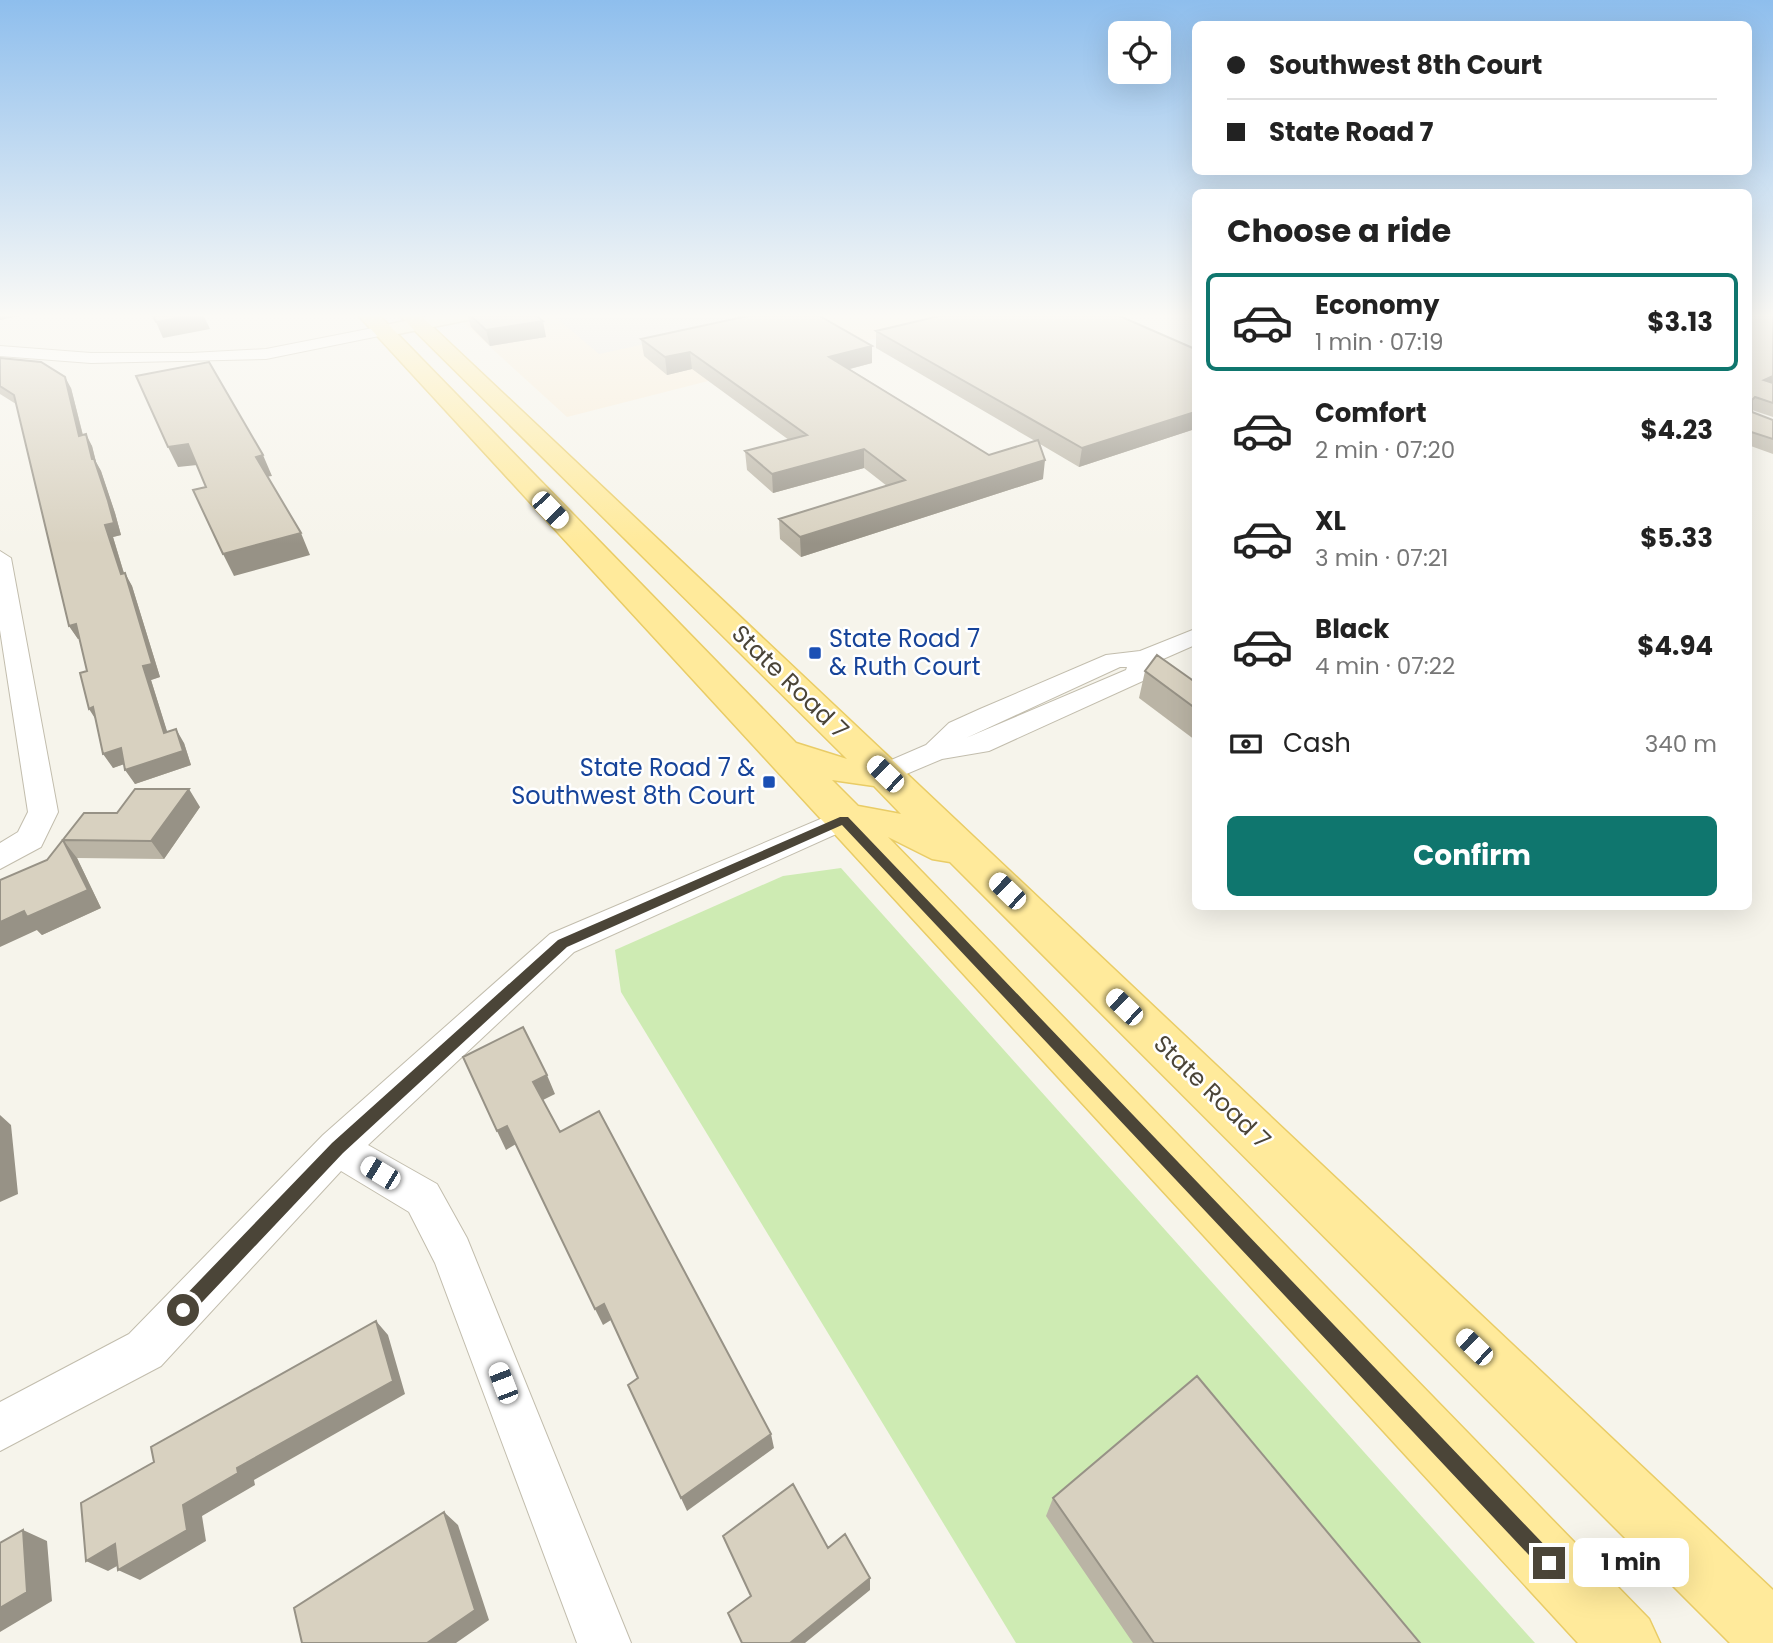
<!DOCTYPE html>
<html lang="en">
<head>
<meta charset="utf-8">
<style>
	:root { --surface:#fff; --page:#f6f6f6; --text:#222; --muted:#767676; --line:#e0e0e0; --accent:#0f766e }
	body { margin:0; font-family:Poppins,sans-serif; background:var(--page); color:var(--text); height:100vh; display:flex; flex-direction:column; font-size:26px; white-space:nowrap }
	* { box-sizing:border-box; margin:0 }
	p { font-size:23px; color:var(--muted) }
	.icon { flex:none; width:38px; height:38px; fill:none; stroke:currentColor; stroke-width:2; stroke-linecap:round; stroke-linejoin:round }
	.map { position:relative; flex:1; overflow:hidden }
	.panel { position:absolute; left:1192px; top:189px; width:560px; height:721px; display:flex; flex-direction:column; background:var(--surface); border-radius:10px; box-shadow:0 7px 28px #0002 }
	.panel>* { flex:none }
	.hud { position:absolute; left:1192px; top:21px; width:560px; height:154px; border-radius:10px; box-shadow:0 7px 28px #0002; display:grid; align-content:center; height:154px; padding:0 35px; background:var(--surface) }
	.fabs { position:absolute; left:1108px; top:21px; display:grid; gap:14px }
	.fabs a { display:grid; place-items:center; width:63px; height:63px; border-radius:10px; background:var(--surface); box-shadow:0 7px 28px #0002; font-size:35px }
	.end { position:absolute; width:32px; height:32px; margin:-16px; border:9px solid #4b4538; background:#fff; box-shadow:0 0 0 4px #fff }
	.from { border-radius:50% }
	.bubble { position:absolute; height:49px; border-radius:10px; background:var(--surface); box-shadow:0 7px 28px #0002; font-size:23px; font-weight:700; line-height:49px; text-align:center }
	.car { position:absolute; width:21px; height:42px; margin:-21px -10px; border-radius:9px; box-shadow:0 0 5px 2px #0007; background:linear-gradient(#fff 24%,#345 0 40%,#fff 0 76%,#345 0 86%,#fff 0) }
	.hud b { display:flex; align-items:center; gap:24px; height:66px; font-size:26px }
	.hud b+b { border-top:2px solid var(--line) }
	.hud i { width:18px; height:18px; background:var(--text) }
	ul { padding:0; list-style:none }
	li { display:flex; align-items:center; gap:21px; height:98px; margin:0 14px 10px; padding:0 21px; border:4px solid transparent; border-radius:10px }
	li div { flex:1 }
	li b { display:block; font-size:26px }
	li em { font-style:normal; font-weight:700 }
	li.on { border-color:var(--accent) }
	li>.icon { width:63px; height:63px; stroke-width:1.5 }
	h2 { padding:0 35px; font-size:32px; line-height:84px }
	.pay { display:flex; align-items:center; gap:18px; height:77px; padding:0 35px; font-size:26px }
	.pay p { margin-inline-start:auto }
	.primary-button { display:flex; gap:14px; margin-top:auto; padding:14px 35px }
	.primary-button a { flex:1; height:80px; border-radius:10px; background:var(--accent); color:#fff; font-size:28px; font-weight:700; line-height:80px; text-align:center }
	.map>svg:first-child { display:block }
	.commercial { fill:#f8ecd7 }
	.green { fill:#ceebb3 }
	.parking { fill:#e8e6e3 }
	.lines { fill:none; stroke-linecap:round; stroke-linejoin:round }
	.street-casing { stroke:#c2bdad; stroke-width:2 }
	.secondary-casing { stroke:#d8cb9a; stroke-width:3 }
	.primary-casing { stroke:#e9cc66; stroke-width:3 }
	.street { fill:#fff; fill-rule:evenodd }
	.secondary { fill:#fff7cc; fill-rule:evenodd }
	.primary { fill:#ffea9b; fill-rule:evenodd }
	.wall { fill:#bab4a5 }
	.shaded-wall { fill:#979286 }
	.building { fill:#d8d1c0; stroke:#979286; stroke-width:2 }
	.route { fill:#4b4538 }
	.transit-dot { fill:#1a4fb4; stroke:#fff; stroke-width:2.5 }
	.labels { text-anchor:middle; stroke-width:5; stroke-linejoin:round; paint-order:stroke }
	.transit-label { font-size:24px; fill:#164399; stroke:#fff; text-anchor:start }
	.street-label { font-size:24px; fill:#4b4538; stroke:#fff }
</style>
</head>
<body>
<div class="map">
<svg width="1773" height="1643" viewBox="0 0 1773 1643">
	<rect width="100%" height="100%" fill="#f6f4eb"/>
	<path class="commercial" d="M454,314H936L948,320L567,417Z"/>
	<path class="green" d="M841,868L1535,1643H1016L621,992L615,950L783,876Z"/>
	<path class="parking" d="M552,314H758L765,318L599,354Z"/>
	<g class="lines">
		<defs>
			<path id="street" d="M383,326L391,331L389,334L266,359L91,363L0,356V346L91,353H191L266,349Z
				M0,551L11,558L58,812L41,847L0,869V843L18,832L28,812L0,630Z
				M1195,629V645L1154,663L1145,680L989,751L942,759L885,783L875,781L871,774L875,767L926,745L949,723L980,709L1106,655L1140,651ZM1120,667H1127L1126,670L966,738Z
				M844,809L854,812L859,819L854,826L574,952L368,1145L437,1184L467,1238L631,1643H577L435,1263L409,1212L341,1171L161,1366L0,1451V1402L129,1334L323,1135L550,934Z"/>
			<path id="secondary" d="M439,314H478L468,320L383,337L373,331L376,327Z"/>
			<path id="primary" d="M357,314H378L796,743L847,759L398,314H419L1773,1590V1643H1730L950,862L932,859L888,837L1649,1619L1660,1643H1578ZM832,780L874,786L901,814L858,806Z"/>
		</defs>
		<use href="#street" class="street-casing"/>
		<use href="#secondary" class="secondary-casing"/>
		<use href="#primary" class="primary-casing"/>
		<use href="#street" class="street"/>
		<use href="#secondary" class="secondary"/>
		<use href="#primary" class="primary"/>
	</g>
	<path class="wall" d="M467,314H534L546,337L490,346L471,327Z
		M1748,314H1773V417L1752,410V412L1773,420V454L1748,445Z
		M876,331L1195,349V429L1079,467L1040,444L1043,479L801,557L780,539L779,519L887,486L864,468L773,493L747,470L745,451L789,440L692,369L667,375L644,356L641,339L872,363L850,369L989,455L1035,441L876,348Z
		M0,358L71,388L83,435L92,446L96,462L101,471L115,513L121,535L113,537L124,573L132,586L160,677L151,680L167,732L184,743L191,765L135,784L124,764L113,768L80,639H78L69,626L16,404L0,394Z
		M1145,671L1195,682V740L1139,698Z
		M200,807L164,859L77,858L101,908L42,935L37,930L47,860L84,813H117Z
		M1053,1498L1420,1643H1133L1046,1516Z"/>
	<path class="shaded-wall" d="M0,314H31L0,320Z
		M199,314H203L210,329L163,338L156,322Z
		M543,321L546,337L490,346L486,330Z
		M872,346V363L830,374L829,357Z
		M690,352L692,369L667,375L665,357Z
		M1773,376V385L1764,380Z
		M65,377L71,388L86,448L79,436Z
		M1195,412V429L1079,467L1082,448Z
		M86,434L92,446L96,462L101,471L115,513L121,535L113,537L128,587L121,574L105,525Z
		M188,444L197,465L178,467L168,447Z
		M864,449V468L773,493L772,474Z
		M263,455L272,476L265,477L256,457Z
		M1045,460L1043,479L801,557L800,537Z
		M301,533L310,555L234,576L223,554Z
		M125,573L132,586L160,677L151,680L172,747L164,733L143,666Z
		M76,624L85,637L78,639L69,626Z
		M93,707L98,723L89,709Z
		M176,729L184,743L191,765L135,784L125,770Z
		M121,748L130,762L113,768L103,754Z
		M189,789L200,807L164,859L151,841Z
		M63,840L77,858L101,908L42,935L37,930L0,947V922Z
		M547,1075L555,1094L541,1101L533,1082Z
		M0,1115L11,1125L18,1194L0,1202Z
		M507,1126L516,1144L506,1150L497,1131Z
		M604,1304L611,1320L603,1325L595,1309Z
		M376,1321L388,1335L405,1394L254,1480L255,1485L202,1516L206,1541L140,1580L118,1570L183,1505L237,1468Z
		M771,1434L774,1448L687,1511L681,1498Z
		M444,1512L458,1525L489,1620L456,1643H427Z
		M23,1530L47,1541L52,1601L0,1632V1608Z
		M115,1544L137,1555L108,1571L86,1561Z
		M870,1578V1590L805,1643H790Z"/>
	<path class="building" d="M152,314H199L156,322Z
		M469,314H534L543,321L486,330Z
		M757,314H816L872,346L829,357L989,455L1038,440L1045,460L800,537L779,519L905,480L864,449L772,474L745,451L807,435L690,352L665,357L641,339Z
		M948,314H1115L1195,349V412L1082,448L876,331Z
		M1748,314H1773V376L1764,380L1773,383V403L1755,397L1752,400V412L1773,420V439L1748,431Z
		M0,358L41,362L65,377L79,436L86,434L92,459H94L108,501L114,523L105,525L121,574L125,573L152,664L143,666L164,733L176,729L183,751L125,770L121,748L103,754L93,707L89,709L80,673L87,671L76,624L69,626L14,395L0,386Z
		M209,362L263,455L256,457L301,533L223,554L193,490L206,487L188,444L168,447L136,376Z
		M1157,655L1195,682V708L1145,671Z
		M135,789H189L151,841L63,840L88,890L27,917L24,911L0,922V880L47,860L84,813H117Z
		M523,1027L547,1075L533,1082L560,1132L599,1111L771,1434L681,1498L628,1385L638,1378L604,1304L595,1309L507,1126L497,1131L463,1057Z
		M376,1321L393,1381L237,1468L238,1473L183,1505L187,1530L118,1570L115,1544L86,1561L81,1503L154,1462L151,1447Z
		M1197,1376L1420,1643H1154L1053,1498Z
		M793,1484L828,1548L845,1534L870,1578L790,1643H742L728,1613L751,1596L723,1536Z
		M444,1512L475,1610L427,1643H302L294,1608Z
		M23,1530L27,1592L0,1608V1543Z"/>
	<linearGradient id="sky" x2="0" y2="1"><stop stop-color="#8ebeed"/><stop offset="0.58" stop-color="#fbfaf6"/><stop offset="1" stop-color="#fbfaf6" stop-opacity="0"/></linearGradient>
	<rect width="1773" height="544" fill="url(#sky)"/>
	<path class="route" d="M840,817H848L1555,1556L1558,1563L1555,1569L1549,1572L1542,1569L842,825L567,947L343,1153L189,1316L183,1318L177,1316L175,1310L177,1304L332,1143L558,940Z"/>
	<g class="transit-dot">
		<rect x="808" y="646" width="14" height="14" rx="3.5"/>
		<rect x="762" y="775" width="14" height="14" rx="3.5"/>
	</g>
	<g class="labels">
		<g class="transit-label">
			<text x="829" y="647">State Road 7<tspan x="829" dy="28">&amp; Ruth Court</tspan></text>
			<text x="755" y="776" text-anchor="end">State Road 7 &amp;<tspan x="755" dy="28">Southwest 8th Court</tspan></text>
		</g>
		<g class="street-label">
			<text transform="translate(790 682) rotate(44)" y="8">State Road 7</text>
			<text transform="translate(1212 1092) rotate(44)" y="8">State Road 7</text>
		</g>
	</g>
</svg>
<div class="fabs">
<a><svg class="icon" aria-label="locate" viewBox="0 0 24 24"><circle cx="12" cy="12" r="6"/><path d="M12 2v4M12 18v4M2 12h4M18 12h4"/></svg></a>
</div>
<i class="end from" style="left:183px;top:1310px"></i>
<i class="end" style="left:1549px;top:1563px"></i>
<div class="bubble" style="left:1573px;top:1538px;width:116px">1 min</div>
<i class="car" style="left:550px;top:510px;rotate:136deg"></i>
<i class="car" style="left:885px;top:774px;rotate:314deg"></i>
<i class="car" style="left:1007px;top:891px;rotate:314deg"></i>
<i class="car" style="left:1124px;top:1007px;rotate:314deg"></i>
<i class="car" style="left:380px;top:1173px;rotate:301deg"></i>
<i class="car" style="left:1474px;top:1347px;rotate:314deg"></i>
<i class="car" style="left:503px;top:1383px;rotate:339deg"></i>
<div class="hud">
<b><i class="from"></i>Southwest 8th Court</b>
<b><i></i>State Road 7</b>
</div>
<section class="panel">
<h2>Choose a ride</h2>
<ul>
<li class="on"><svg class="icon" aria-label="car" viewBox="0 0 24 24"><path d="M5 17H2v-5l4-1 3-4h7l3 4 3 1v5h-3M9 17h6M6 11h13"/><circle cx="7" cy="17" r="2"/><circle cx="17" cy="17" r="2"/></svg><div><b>Economy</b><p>1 min · 07:19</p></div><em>$3.13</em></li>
<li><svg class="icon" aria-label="car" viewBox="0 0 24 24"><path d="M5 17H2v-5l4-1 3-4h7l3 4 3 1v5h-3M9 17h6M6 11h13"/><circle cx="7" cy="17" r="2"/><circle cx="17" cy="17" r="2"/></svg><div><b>Comfort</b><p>2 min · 07:20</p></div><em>$4.23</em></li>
<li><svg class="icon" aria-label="car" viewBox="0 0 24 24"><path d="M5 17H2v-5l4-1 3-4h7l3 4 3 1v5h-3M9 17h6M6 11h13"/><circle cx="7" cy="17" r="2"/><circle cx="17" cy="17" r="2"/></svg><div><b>XL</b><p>3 min · 07:21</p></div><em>$5.33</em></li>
<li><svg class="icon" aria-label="car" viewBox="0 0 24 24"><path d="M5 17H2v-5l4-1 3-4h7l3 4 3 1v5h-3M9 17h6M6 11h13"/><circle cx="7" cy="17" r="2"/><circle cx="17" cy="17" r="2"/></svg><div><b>Black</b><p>4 min · 07:22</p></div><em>$4.94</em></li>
</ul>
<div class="pay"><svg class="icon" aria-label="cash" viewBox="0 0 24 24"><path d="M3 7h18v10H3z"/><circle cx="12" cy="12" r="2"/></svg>Cash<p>340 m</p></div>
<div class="primary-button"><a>Confirm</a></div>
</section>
</div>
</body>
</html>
